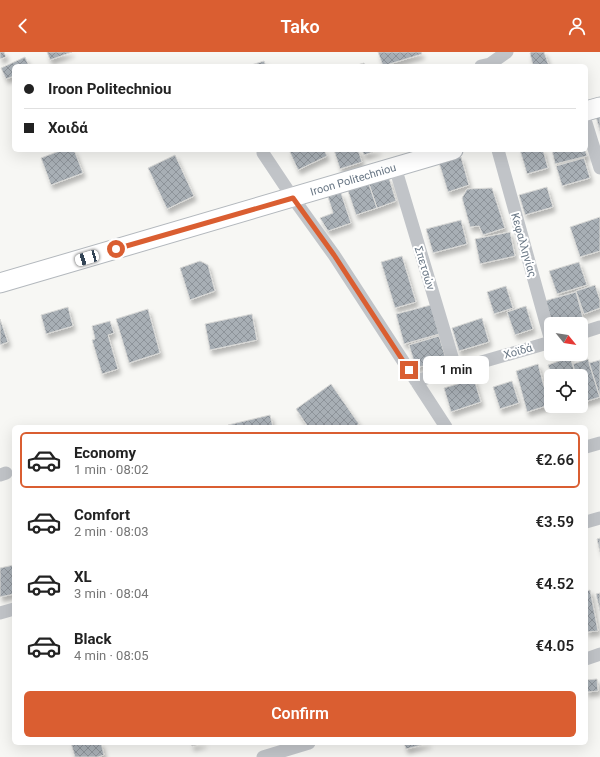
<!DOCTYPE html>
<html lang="en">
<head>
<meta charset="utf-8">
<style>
	:root { --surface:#fff; --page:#f6f6f6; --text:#222; --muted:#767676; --line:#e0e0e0; --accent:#da5e31 }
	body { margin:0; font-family:Roboto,sans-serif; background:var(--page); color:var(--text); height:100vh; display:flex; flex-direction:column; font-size:15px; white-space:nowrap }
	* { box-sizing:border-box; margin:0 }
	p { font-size:13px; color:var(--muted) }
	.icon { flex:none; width:22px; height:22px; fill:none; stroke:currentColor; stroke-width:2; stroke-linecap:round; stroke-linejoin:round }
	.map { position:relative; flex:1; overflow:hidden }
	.panel { position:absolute; left:12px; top:373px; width:576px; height:320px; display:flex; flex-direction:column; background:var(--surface); border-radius:6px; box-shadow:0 4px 16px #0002 }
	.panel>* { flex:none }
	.hud { position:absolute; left:12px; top:12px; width:576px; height:88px; border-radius:6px; box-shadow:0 4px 16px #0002; display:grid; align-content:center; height:88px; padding:0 12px; background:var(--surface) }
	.needle { width:26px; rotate:120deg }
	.controls { position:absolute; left:544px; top:265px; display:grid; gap:8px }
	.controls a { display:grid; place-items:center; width:44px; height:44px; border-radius:6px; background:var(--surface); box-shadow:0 4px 16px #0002; font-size:20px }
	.end { position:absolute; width:18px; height:18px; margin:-9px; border:5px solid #da5e31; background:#fff; box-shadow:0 0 0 2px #fff }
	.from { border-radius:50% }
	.bubble { position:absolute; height:28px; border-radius:6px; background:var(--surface); box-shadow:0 4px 16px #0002; font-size:13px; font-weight:600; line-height:28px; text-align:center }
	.car { position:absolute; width:12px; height:24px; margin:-12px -6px; border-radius:5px; box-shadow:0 0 3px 1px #0007; background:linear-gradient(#fff 24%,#345 0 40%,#fff 0 76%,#345 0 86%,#fff 0) }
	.hud b { display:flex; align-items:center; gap:14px; height:38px; font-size:15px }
	.hud b+b { border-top:1px solid var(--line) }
	.hud i { width:10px; height:10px; background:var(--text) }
	ul { padding:7px 0 0; list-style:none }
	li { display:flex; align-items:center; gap:12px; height:56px; margin:0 8px 6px; padding:0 4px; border:2px solid transparent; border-radius:6px }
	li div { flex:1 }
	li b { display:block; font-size:15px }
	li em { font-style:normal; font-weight:600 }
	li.active { border-color:var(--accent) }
	li>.icon { width:36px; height:36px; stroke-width:1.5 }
	.cta { display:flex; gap:8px; margin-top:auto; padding:8px 12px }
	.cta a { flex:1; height:46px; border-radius:6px; background:var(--accent); color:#fff; font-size:16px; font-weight:600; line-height:46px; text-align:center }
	header { display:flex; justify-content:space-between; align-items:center; height:52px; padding:0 12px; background:var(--accent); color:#fff; font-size:18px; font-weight:600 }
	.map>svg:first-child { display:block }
	.building { fill:url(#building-cross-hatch); stroke:#d9d9d7; filter:url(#shadow) }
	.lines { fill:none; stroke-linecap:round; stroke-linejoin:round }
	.secondary-casing { stroke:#b3b8bd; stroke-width:21 }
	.street { stroke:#c1c4c8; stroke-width:13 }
	.secondary { stroke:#fff; stroke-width:19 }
	.route { stroke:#da5e31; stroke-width:5 }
	.labels { text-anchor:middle; stroke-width:4; stroke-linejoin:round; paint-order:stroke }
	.street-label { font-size:11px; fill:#687684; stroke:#fff }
</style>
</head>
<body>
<header><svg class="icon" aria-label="back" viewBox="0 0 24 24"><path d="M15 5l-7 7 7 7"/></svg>Tako<svg class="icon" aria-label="person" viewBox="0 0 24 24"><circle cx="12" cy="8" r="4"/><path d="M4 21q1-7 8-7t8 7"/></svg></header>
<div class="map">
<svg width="600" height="705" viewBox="0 0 600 705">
	<defs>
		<pattern id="building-cross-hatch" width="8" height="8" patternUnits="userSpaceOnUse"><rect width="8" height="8" fill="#a8afb5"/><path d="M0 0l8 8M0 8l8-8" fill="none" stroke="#8d9399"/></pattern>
		<filter id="shadow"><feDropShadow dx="2.5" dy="4.5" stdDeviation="2" flood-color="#0004"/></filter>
	</defs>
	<rect width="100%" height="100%" fill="#f7f7f4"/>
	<path class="building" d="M0,0H4L6,5L0,7Z
		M47,0H72L50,8Z
		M378,0H421L422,2L383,14Z
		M531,0H544L549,14H533L530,1Z
		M25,5L29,14H14V24L6,27L1,16Z
		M264,9L266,14H248Z
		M364,11L365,14H354Z
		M600,64V79L596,65Z
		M62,98H74L83,121L51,133L41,106Z
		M289,98H324L327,104L298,118Z
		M334,98H358L362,110L340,117Z
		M362,98H379L364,103Z
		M520,98H543L548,116L527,122Z
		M552,98H585L587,104L555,112Z
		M175,103L194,144L167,157L148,116Z
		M461,105L469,133L448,140L439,111Z
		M584,106L590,126L562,134L556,114Z
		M389,126L396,149L377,156L369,132Z
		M369,132L377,156L356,163L348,139Z
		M547,135L553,155L525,163L519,143Z
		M492,136L505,176L483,183L479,174L470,175L462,146L467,137Z
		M341,141L351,171L328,179L320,166L333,161L328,145Z
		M600,165V199L580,205L570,175Z
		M461,168L467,192L433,201L426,177Z
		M510,180L515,204L480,212L475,187Z
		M402,204L416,250L395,256L381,210Z
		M200,209L208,213L215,239L190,248L180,216Z
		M579,210L587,233L557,242L549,219Z
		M595,233L600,248V256L584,262L576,239Z
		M506,234L513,256L494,262L487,240Z
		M576,240L584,270L575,272H551L541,250Z
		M431,253L439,282L404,292L396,262Z
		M526,254L533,277L515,283L507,260Z
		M68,255L73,274L46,282L41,263Z
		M148,257L160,301L129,311L116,267Z
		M252,262L257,288L210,298L205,272Z
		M482,266L489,290L459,299L452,276Z
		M0,267L8,290L0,293Z
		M110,269L114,281L108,283L118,317L102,322L92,288L95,287L92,274Z
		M439,284L446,307L416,316L409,293Z
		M570,305L576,324H552L548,313Z
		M588,307L600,345L584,350L581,339V324H576L573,312Z
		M600,308V346L589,311Z
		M538,312L549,353L527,360L516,319Z
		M474,327L481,350L451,360L444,336Z
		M512,329L519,351L500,357L493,335Z
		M331,332L359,372L355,375H308L296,357Z
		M270,363L273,375H228V373Z
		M600,486V500L597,487Z
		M14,513V542L0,545V516Z
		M590,538L598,579L586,580V539Z
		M600,541V559L596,542Z
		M597,627L598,639L586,640V628Z
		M71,691H101L104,703L98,705H75Z
		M191,691H204L192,694Z
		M404,691H429L406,697Z"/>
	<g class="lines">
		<defs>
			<g id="secondary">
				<path d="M586,59L600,55"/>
				<path id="s1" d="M0,231L453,98"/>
			</g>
		</defs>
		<use href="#secondary" class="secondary-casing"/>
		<path class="street" d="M481,14L490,12L507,0
			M586,71L600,116
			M498,98L551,289
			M263,101L293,146L334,203L446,375
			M395,115L456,318
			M581,281L600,275
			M416,329L551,290
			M586,395L600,391
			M0,423L6,421
			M586,470L600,466
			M0,561L14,557
			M586,607L600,602
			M263,705L309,691"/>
		<use href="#secondary" class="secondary"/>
	</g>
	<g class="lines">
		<path class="route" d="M116,197L293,146L334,203L409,318"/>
	</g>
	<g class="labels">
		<g class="street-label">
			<text dy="4" stroke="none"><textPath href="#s1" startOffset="368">Iroon Politechniou</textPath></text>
			<text transform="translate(524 193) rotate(74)" y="4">Κεφαλληνίας</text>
			<text transform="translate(425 216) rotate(73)" y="4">Σπετσών</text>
			<text transform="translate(518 299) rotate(-16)" y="4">Χοϊδά</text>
		</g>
	</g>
</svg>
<div class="controls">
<a><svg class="needle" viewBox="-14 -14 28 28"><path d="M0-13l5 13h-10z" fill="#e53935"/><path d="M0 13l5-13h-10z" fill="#767676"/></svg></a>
<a><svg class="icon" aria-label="locate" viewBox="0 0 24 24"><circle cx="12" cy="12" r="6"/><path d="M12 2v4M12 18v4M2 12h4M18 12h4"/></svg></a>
</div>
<i class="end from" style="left:116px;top:197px"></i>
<i class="end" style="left:409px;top:318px"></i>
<div class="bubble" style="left:423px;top:304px;width:66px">1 min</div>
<i class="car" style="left:87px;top:206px;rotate:254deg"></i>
<div class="hud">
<b><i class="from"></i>Iroon Politechniou</b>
<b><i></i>Χοιδά</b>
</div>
<section class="panel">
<ul>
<li class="active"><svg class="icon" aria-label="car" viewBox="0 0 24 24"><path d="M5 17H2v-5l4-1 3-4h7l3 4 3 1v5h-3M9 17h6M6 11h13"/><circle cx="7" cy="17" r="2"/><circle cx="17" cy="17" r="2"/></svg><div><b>Economy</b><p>1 min · 08:02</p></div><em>€2.66</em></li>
<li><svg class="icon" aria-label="car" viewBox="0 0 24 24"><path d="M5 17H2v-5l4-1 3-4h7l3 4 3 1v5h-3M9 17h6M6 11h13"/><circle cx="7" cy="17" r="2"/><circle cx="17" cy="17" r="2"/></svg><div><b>Comfort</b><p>2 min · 08:03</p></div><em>€3.59</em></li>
<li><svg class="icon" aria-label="car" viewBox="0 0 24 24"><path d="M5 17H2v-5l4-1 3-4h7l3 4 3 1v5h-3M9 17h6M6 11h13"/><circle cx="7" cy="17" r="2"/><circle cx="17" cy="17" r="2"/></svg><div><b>XL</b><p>3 min · 08:04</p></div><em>€4.52</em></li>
<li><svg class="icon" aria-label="car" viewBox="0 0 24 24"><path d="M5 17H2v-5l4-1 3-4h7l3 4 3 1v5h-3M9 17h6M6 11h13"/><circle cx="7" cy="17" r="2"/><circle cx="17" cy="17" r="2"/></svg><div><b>Black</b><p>4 min · 08:05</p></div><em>€4.05</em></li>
</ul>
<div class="cta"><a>Confirm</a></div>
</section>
</div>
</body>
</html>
